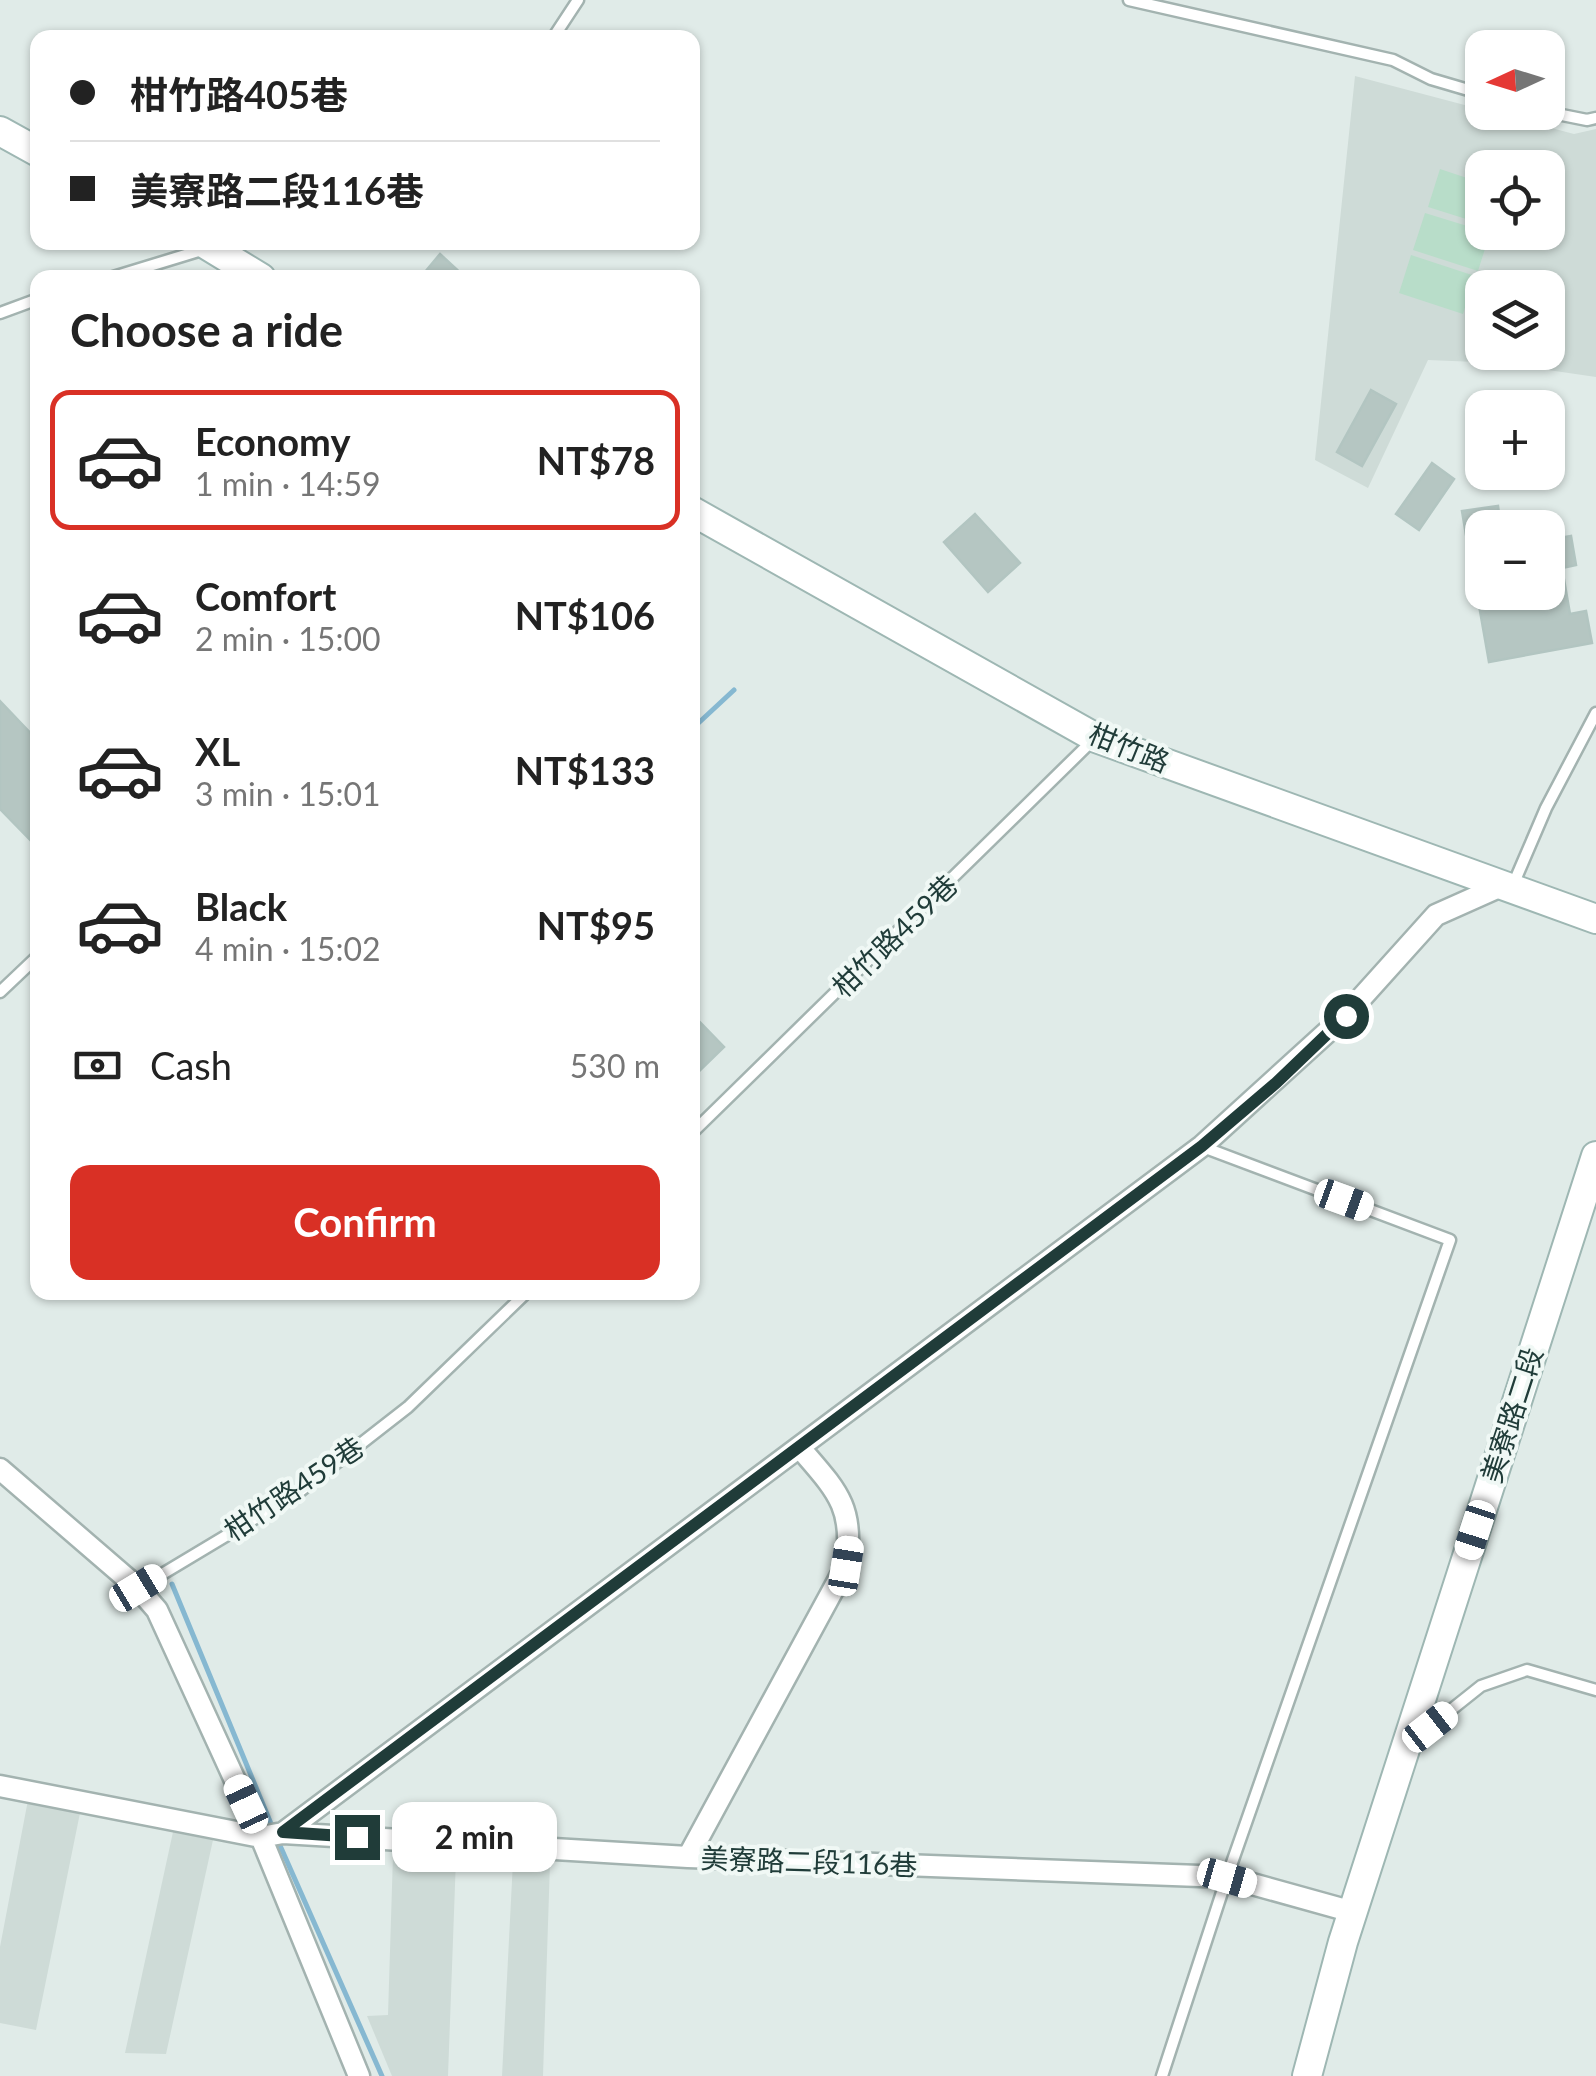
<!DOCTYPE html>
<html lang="en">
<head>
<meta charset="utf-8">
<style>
	:root { --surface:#fff; --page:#f2f2f2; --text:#222; --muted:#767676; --line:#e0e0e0; --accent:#d93025 }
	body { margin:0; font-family:Lato,"Noto Sans TC",sans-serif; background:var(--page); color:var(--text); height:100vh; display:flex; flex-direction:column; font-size:38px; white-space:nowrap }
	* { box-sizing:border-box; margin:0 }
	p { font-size:32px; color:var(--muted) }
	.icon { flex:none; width:55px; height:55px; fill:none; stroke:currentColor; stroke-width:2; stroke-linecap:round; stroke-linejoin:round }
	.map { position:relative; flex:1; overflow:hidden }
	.drawer { position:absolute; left:30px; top:270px; width:670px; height:1030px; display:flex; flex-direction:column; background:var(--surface); border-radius:20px; box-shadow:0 2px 8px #0004 }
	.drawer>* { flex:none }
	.top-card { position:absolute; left:30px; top:30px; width:670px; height:220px; border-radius:20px; box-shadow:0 2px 8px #0004; display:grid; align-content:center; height:220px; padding:0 40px; background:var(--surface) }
	.needle { width:65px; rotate:266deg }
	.tools { position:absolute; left:1465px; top:30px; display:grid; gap:20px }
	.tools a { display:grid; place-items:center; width:100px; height:100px; border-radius:20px; background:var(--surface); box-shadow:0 2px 8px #0004; font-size:50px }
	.end { position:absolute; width:45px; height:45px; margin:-22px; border:12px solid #203c39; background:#fff; box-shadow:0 0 0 5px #fff }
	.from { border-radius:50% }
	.bubble { position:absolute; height:70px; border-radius:20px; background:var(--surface); box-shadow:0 2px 8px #0004; font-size:32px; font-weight:700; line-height:70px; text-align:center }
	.car { position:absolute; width:30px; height:60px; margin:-30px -15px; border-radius:12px; box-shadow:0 0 8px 2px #0007; background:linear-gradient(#fff 24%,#345 0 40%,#fff 0 76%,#345 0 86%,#fff 0) }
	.top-card b { display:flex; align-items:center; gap:35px; height:95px; font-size:38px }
	.top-card b+b { border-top:2px solid var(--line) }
	.top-card i { width:25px; height:25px; background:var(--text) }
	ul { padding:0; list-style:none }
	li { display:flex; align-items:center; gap:30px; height:140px; margin:0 20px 15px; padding:0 20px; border:5px solid transparent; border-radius:20px }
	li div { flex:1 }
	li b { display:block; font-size:38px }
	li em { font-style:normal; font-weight:700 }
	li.active { border-color:var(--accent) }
	li>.icon { width:90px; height:90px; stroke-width:1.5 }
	h2 { padding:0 40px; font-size:45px; line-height:120px }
	.pay { display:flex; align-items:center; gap:25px; height:110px; padding:0 40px; font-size:38px }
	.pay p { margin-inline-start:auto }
	.button { display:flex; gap:20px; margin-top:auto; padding:20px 40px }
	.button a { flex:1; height:115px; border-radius:20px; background:var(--accent); color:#fff; font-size:40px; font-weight:700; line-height:115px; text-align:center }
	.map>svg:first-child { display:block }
	.built { fill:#cedbd7; fill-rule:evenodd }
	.green { fill:#b8ddc9 }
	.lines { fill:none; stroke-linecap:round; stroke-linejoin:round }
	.stream { stroke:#86b8d1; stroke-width:5 }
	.building { fill:#b5c6c2; stroke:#b2c5c1; stroke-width:2.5 }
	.lane-casing { stroke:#a3b3b0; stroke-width:15 }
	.street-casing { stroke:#a3b3b0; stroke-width:25 }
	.secondary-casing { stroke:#9eb7b3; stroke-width:32 }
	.lane { stroke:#fff; stroke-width:10 }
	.street { stroke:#fff; stroke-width:20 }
	.secondary { stroke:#fff; stroke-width:28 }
	.route { stroke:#203c39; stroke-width:12 }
	.labels { text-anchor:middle; stroke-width:8; stroke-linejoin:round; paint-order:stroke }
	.street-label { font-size:28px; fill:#203c39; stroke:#f0f8f5 }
</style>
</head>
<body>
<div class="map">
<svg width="1596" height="2076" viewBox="0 0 1596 2076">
	<rect width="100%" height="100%" fill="#e0ebe8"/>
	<path class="built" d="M1355,76L1574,134L1596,129V377L1500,363L1428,360L1368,488L1315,460ZM1482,168H1548V232H1482ZM1482,288H1548V352H1482Z
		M28,1800L80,1813L36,2030L0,2023V1947Z
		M173,1832L213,1840L166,2054L125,2053Z
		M393,1855L456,1858L448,2076H392L367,2016L388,2015Z
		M513,1861L550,1863L543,2076H502Z"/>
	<path class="green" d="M1440,169L1482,183V224L1428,207Z
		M1425,213L1490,233L1478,271L1413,250Z
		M1411,255L1475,276L1463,314L1399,293Z"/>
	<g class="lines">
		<path class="stream" d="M692,729L734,690
			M172,1584L274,1831
			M278,1841L382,2076"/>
	</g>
	<path class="building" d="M440,254L466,278H420Z
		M1371,390L1396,404L1362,466L1337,452Z
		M1432,463L1454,479L1419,530L1396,514Z
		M1498,506L1501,528H1482V551L1469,553L1462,511Z
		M975,514L1020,563L988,592L944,542Z
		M1571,536L1576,565L1562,568L1570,614L1586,611L1592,643L1489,662L1470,554L1482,552V592H1548V540Z
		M0,701L38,741V848L0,809Z
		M692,1014L724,1047L692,1078Z"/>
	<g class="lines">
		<defs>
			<path id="lane" d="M1129,0L1393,60L1431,79L1482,94
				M553,38L578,0
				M1547,112L1587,120L1596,118
				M110,278L205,249
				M0,313L38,299
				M1507,883L1516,878L1546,808L1596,713
				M0,992L38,956
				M692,1133L1095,738
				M139,1588L299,1492L408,1407L527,1292
				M1417,1737L1481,1686L1527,1670L1596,1690
				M1162,2076L1227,1877L1450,1240L1203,1147"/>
			<path id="street" d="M0,1469L138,1588L157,1610L261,1837L359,2076
				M0,1786L261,1837L283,1833L688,1857L1227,1877L1353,1912
				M283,1833L1202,1146L1346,1015L1436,915L1501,886
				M688,1857L846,1566C855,1507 837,1491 800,1448"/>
			<path id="secondary" d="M0,131L38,152
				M202,242L261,278
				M692,511L1096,738L1596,919
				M1307,2076L1343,1942L1596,1156"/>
		</defs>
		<use href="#lane" class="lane-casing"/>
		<use href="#street" class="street-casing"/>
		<use href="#secondary" class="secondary-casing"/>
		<use href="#lane" class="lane"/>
		<use href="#street" class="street"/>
		<use href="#secondary" class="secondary"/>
	</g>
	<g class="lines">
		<path class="route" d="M357,1837L283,1832L1202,1146L1276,1083L1346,1016"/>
	</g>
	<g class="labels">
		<g class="street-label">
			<text transform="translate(1129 748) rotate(22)" y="10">柑竹路</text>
			<text transform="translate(895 936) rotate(-44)" y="10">柑竹路459巷</text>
			<text transform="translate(1512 1415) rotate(-72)" y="10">美寮路二段</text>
			<text transform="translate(294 1489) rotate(-34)" y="10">柑竹路459巷</text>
			<text transform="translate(809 1862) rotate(2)" y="10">美寮路二段116巷</text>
		</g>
	</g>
</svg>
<div class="tools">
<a><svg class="needle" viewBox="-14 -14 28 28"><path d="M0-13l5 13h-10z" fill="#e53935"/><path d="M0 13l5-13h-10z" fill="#767676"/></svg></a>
<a><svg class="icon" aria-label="locate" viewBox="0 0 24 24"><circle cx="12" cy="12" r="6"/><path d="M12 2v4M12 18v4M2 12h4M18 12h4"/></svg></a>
<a><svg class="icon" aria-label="layers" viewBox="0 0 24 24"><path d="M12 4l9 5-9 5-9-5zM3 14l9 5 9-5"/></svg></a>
<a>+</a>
<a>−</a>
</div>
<i class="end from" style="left:1346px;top:1016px"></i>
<i class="end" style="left:357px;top:1837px"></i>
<div class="bubble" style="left:392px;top:1802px;width:165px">2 min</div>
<i class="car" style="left:1344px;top:1200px;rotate:110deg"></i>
<i class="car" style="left:1475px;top:1530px;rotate:198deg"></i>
<i class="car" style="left:846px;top:1566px;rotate:9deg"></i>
<i class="car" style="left:138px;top:1588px;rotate:59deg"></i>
<i class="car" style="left:1430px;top:1727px;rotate:52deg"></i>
<i class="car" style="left:246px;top:1804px;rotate:335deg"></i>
<i class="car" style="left:1227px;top:1878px;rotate:106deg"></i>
<div class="top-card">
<b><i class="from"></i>柑竹路405巷</b>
<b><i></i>美寮路二段116巷</b>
</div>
<section class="drawer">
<h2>Choose a ride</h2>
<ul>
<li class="active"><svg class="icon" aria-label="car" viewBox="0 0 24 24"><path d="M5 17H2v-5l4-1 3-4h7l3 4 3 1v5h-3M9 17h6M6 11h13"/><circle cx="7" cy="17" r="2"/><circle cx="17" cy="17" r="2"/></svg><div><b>Economy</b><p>1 min · 14:59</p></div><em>NT$78</em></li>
<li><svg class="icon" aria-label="car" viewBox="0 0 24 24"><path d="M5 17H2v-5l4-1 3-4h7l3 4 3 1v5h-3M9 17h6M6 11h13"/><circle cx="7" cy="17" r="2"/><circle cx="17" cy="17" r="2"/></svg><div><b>Comfort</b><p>2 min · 15:00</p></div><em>NT$106</em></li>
<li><svg class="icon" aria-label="car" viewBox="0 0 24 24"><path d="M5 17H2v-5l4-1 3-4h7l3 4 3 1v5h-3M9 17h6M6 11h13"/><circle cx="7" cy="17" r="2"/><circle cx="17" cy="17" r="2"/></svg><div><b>XL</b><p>3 min · 15:01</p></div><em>NT$133</em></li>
<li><svg class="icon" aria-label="car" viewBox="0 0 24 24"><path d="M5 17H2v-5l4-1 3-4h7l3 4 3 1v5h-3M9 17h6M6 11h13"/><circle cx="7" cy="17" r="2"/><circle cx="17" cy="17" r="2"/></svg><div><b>Black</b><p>4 min · 15:02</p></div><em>NT$95</em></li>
</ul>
<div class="pay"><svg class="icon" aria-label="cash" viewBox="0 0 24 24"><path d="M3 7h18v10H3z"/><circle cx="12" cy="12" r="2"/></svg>Cash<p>530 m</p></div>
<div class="button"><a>Confirm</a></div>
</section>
</div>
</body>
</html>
